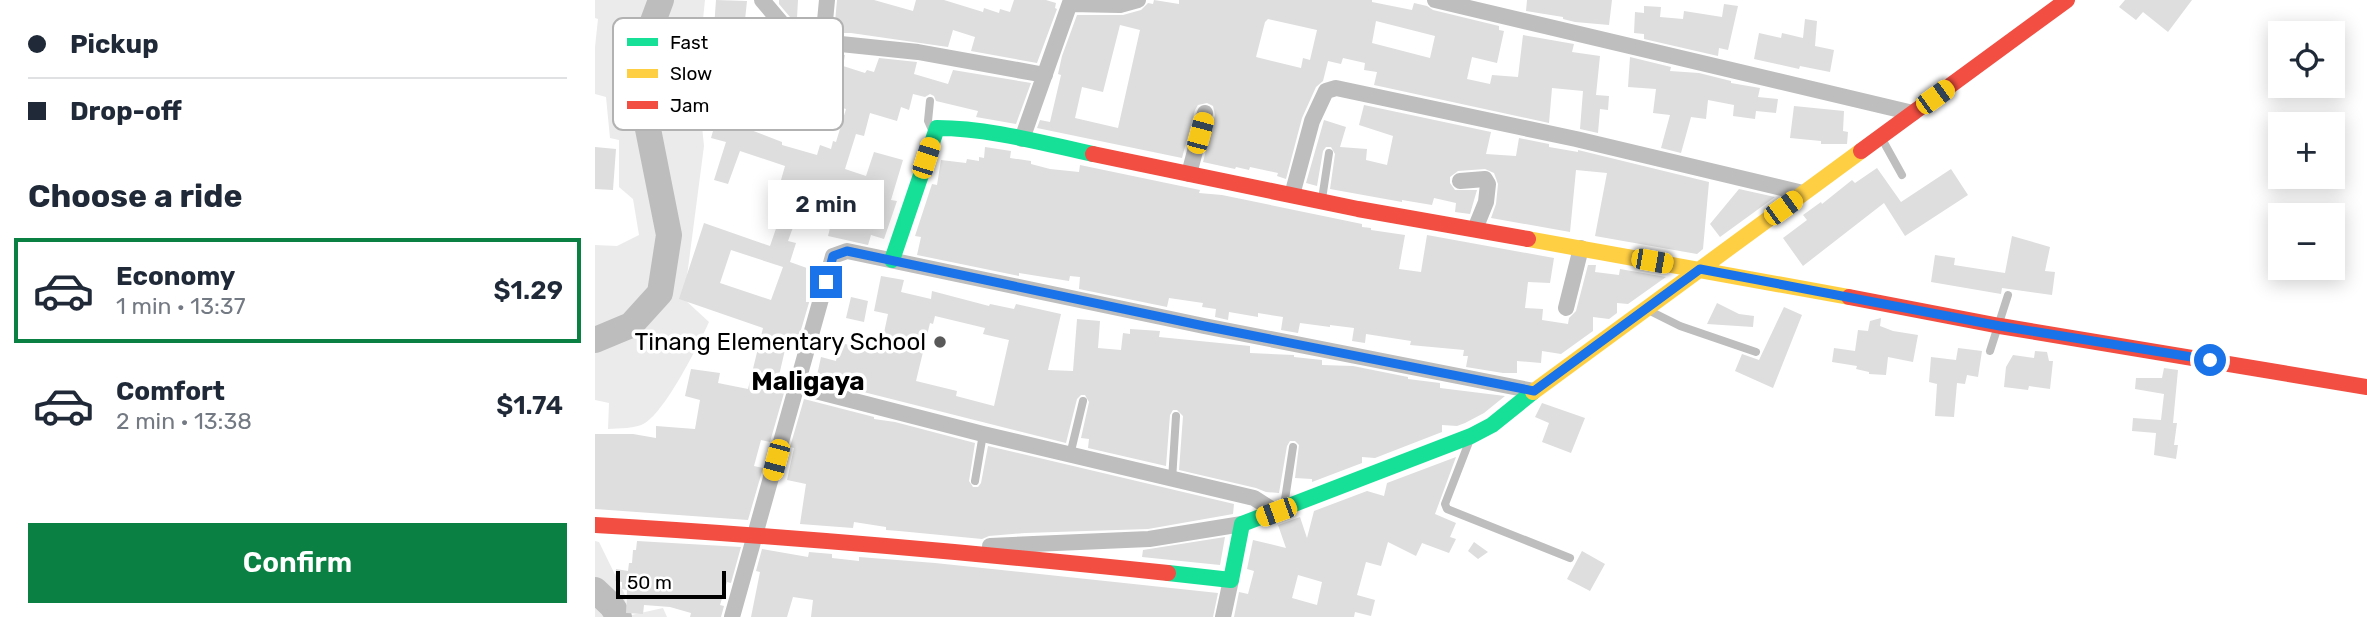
<!DOCTYPE html>
<html lang="en">
<head>
<meta charset="utf-8">
<style>
	:root { --surface:#fff; --page:#f6f6f7; --text:#1f2937; --muted:#747a83; --line:#e0e1e3; --accent:#0b8043 }
	body { margin:0; font-family:Rubik,sans-serif; background:var(--page); color:var(--text); height:100vh; display:flex; flex-direction:column; font-size:26px; white-space:nowrap }
	* { box-sizing:border-box; margin:0 }
	p { font-size:23px; color:var(--muted) }
	.icon { flex:none; width:38px; height:38px; fill:none; stroke:currentColor; stroke-width:2; stroke-linecap:round; stroke-linejoin:round }
	.map { position:relative; flex:1; overflow:hidden }
	.side { display:flex; flex-direction:column; background:var(--surface); width:595px }
	.side>* { flex:none }
	.banner { display:grid; align-content:center; height:154px; padding:0 28px; background:var(--surface) }
	.fabs { position:absolute; left:1673px; top:21px; display:grid; gap:14px }
	.fabs a { display:grid; place-items:center; width:77px; height:77px; border-radius:0px; background:var(--surface); box-shadow:0 4px 18px #0003; font-size:35px }
	.scale { position:absolute; left:21px; bottom:18px; width:110px; box-sizing:border-box; padding-left:7px; border:4px solid #000; border-top:0; font-size:19px; line-height:24px; white-space:nowrap; color:#000; -webkit-text-stroke:5px #fff; paint-order:stroke }
	.end { position:absolute; width:32px; height:32px; margin:-16px; border:9px solid #1a73e8; background:#fff; box-shadow:0 0 0 4px #fff }
	.from { border-radius:50% }
	.bubble { position:absolute; height:49px; border-radius:0px; background:var(--surface); box-shadow:0 4px 18px #0003; font-size:23px; font-weight:600; line-height:49px; text-align:center }
	.car { position:absolute; width:21px; height:42px; margin:-21px -10px; border-radius:9px; box-shadow:0 0 5px 2px #0007; background:linear-gradient(#f5c518 24%,#345 0 40%,#f5c518 0 76%,#345 0 86%,#f5c518 0) }
	.banner b { display:flex; align-items:center; gap:24px; height:66px; font-size:26px }
	.banner b+b { border-top:2px solid var(--line) }
	.banner i { width:18px; height:18px; background:var(--text) }
	ul { padding:0; list-style:none }
	li { display:flex; align-items:center; gap:21px; height:105px; margin:0 14px 10px; padding:0 14px; border:4px solid transparent; border-radius:0px }
	li div { flex:1 }
	li b { display:block; font-size:26px }
	li em { font-style:normal; font-weight:600 }
	li.selected { border-color:var(--accent) }
	li>.icon { width:63px; height:63px; stroke-width:1.5 }
	h2 { padding:0 28px; font-size:32px; line-height:84px }
	.action { display:flex; gap:14px; margin-top:auto; padding:14px 28px }
	.action a { flex:1; height:80px; border-radius:0px; background:var(--accent); color:#fff; font-size:28px; font-weight:600; line-height:80px; text-align:center }
	main { display:flex; flex:1; min-height:0 }
	.map>svg:first-child { display:block }
	.green { fill:#ebebeb }
	.lines { fill:none; stroke-linecap:round; stroke-linejoin:round }
	.river { stroke:#bdbdbd; stroke-width:26 }
	.building { fill:#dedede; fill-rule:evenodd }
	.lane { stroke:#bebebe; stroke-width:8 }
	.street { stroke:#bebebe; stroke-width:16 }
	.fast { stroke:#16e098; stroke-width:16 }
	.slow { stroke:#ffcf43; stroke-width:16 }
	.jam { stroke:#f24e42; stroke-width:16 }
	.route { stroke:#1a73e8; stroke-width:9 }
	.poi-dot { fill:#595959; stroke:#fff; stroke-width:2.5 }
	.labels { text-anchor:middle; stroke-width:7; stroke-linejoin:round; paint-order:stroke }
	.poi-label { font-size:24px; fill:#000; stroke:#fff; text-anchor:end }
	.neighbourhood-label { font-size:26px; font-weight:bold; fill:#000; stroke:#fff }
	.key { fill:#fff; stroke:#b2b2b2; stroke-width:2 }
	.key-label { font-size:19px; fill:#000 }
</style>
</head>
<body>
<main>
<section class="side">
<div class="banner">
<b><i class="from"></i>Pickup</b>
<b><i></i>Drop-off</b>
</div>
<h2>Choose a ride</h2>
<ul>
<li class="selected"><svg class="icon" aria-label="car" viewBox="0 0 24 24"><path d="M5 17H2v-5l4-1 3-4h7l3 4 3 1v5h-3M9 17h6M6 11h13"/><circle cx="7" cy="17" r="2"/><circle cx="17" cy="17" r="2"/></svg><div><b>Economy</b><p>1 min · 13:37</p></div><em>$1.29</em></li>
<li><svg class="icon" aria-label="car" viewBox="0 0 24 24"><path d="M5 17H2v-5l4-1 3-4h7l3 4 3 1v5h-3M9 17h6M6 11h13"/><circle cx="7" cy="17" r="2"/><circle cx="17" cy="17" r="2"/></svg><div><b>Comfort</b><p>2 min · 13:38</p></div><em>$1.74</em></li>
</ul>
<div class="action"><a>Confirm</a></div>
</section>
<div class="map">
<svg width="1772" height="617" viewBox="0 0 1772 617">
	<rect width="100%" height="100%" fill="#fff"/>
	<path class="green" d="M0,0H110L102,77L109,146L89,299L114,322C103,346 71,410 50,423C41,429 23,428 13,429L14,403L0,400V245L22,246L44,235L38,199L24,187V140L15,138L11,97L0,94V47L3,19L0,18Z
		M0,541L4,542L30,595L32,616L68,608L72,617H0Z"/>
	<g class="lines">
		<path class="river" d="M0,340L36,325L65,293L74,235L52,124L53,35L66,0
			M0,590L17,606L24,617"/>
	</g>
	<path class="building" d="M121,0L152,1L150,20L172,22L182,33L181,43L177,42L172,67L148,62L139,98L105,89L113,61L98,56L109,25L119,28Z
		M184,0H203L202,18L195,17L184,4Z
		M242,0H279L318,11L321,0H349L388,12L389,8L404,13L405,9L415,12L419,0H451L461,3L460,8L462,9L442,63L376,51L380,37L358,30L353,47L256,33H239Z
		M559,0L584,4V0H777V2L817,10L819,3L832,6L838,10L904,26V30L909,31L902,63L877,57L872,79L895,84L897,75L923,77L928,35L979,44L977,52L1005,56L1001,95L1014,96L1013,110L1005,109L1003,133L985,129L988,91L957,88L954,123L779,85L782,72L769,70L770,63L748,58L746,64L733,61L728,81L721,87L707,118L691,179L682,176L683,173L655,167L654,170L641,167L640,169L608,162L620,115L618,106L612,103L603,105L600,110L587,158L442,128L445,120L455,122L466,75L463,74L467,56L482,15H528L546,10L553,3L558,4ZM673,19L722,30L715,60L708,58L706,68L661,57L670,22ZM781,21L840,36L835,58L777,43ZM525,25L545,30L523,128L480,118L487,87L508,92Z
		M932,0H1017L1014,25L980,22L968,19V17L931,11Z
		M1530,0H1597L1573,32L1548,12L1541,20L1524,7Z
		M1129,4L1143,6L1133,50L1124,48L1123,56L1049,39V34L1039,33L1040,12L1049,13V6L1066,7L1065,17L1088,19L1089,11L1127,17Z
		M1210,19L1222,21L1220,46L1239,50L1235,72L1205,66L1204,69L1159,59L1164,33L1186,38L1187,33L1208,38Z
		M205,48L250,55L248,66L270,73L272,70L279,72L284,58L322,62L319,74L353,84L358,70L436,83L421,124L381,117L383,111L341,101L339,96L335,94L330,97L318,94L314,110L306,107L302,121L275,113L269,136L261,134L250,169L271,176L279,152L308,160L296,200L302,201L289,239L276,235L273,245L233,236L236,224L208,215L216,189L186,180L190,166L145,151L133,184L119,180L131,142L116,138L122,117L187,142V145L222,155L225,145L236,149L238,141L241,142L251,109L221,100L227,68L203,66Z
		M1035,57L1076,67L1075,71L1104,73L1136,81V83L1165,88L1163,97L1183,99L1181,113L1161,111L1160,119L1138,116L1139,105L1113,100L1111,119L1096,117L1086,153L1066,148L1075,115L1058,113L1061,89L1033,87Z
		M769,105L896,132L891,154L921,156L924,138L954,144V147L983,152V150L1114,182L1108,249L1102,254L1000,236L1012,173L981,170L975,232L896,218L901,204L903,184L899,173L890,169L863,171L855,177V183L860,190H882L875,214L860,212L861,203L839,198L837,205L807,200V202L735,189L740,154L736,147H731L728,151L722,186L711,183L729,120L751,127L745,147L772,149L771,160L792,165L798,136L764,125Z
		M1199,106L1249,111L1248,131L1253,132L1252,144H1226V141L1195,138Z
		M0,147L21,149L18,190L0,189Z
		M390,147L416,151L415,158L436,161V164L455,169L484,172L485,165L605,190L604,193L627,195L767,224V227L776,228V230L810,235L804,269L826,272L832,235L959,258L955,283L933,282L930,308L948,309L947,320L973,324L974,318L981,311L993,265H1001L1000,272L1024,275L1025,269L1071,277L1033,304L1022,303V313L1014,319L998,317V331L966,354L947,351L946,363L922,361V373H908L871,367L873,356H868L869,350L815,345L816,341L771,334L770,343L757,341L759,328L735,325V327L705,323L703,333L686,330L688,317L663,313V317L634,312L633,320L620,317L621,309L607,307L608,303L574,298L572,307L484,289L485,277L475,276L474,281L424,273V276L322,255L326,237L320,236L337,184L342,185L346,160L371,163L372,159L384,161V157L389,158Z
		M1282,168L1306,202L1356,169L1373,195L1310,236L1289,203L1208,266L1188,238L1212,220L1208,215L1226,202L1227,204L1257,180L1260,183Z
		M1144,189L1180,197L1125,237L1115,224Z
		M186,214L201,219L193,241L201,243L195,262L223,272L203,340L193,337L182,384L191,386L175,442L166,440L159,466L168,468L153,520L0,509V434H38L61,438V426L100,429L105,400L90,396L96,369L125,373L123,383L153,389L168,328L84,299L109,223L175,246ZM136,250L188,267L176,300L125,283Z
		M1417,236L1455,247L1450,271L1460,272L1457,295L1407,288L1406,294L1336,282L1340,255L1360,258L1359,265L1410,273Z
		M286,276L309,280L306,292L336,299L337,291L394,306L395,304L419,309L421,304L466,314L453,370L478,371L482,319L505,321L503,348L526,350L528,333L535,334V329L565,331L564,337L655,346V353L699,355V357L727,360V365L758,366L813,377V379L845,383V388L910,396L889,413L870,423L862,426L847,425V432L780,458L767,457V463L717,482V479L700,478L704,445L700,441H695L692,446L684,493L671,492L661,488L584,470L588,416L582,410H578L575,415L571,466L493,448L494,439L486,438L494,402L490,395H486L482,399L471,443L221,380L226,357L241,361L245,343L283,351L284,347H286L293,314L279,311ZM340,316L390,328L388,334L414,340L399,406L361,396L362,391L321,381L335,323L338,324Z
		M256,297L273,301L269,322L251,318Z
		M1122,303L1144,314L1159,316L1158,327L1112,324Z
		M1189,307L1207,315L1178,388L1140,371L1147,354L1164,360Z
		M1286,318L1285,326L1298,331L1323,335L1318,362L1293,357L1291,375L1274,374V372L1261,369L1262,366L1237,362L1239,348L1260,351L1263,330L1273,331L1275,321Z
		M1363,348L1387,351L1383,377L1372,375L1370,384L1362,383L1359,417L1340,416L1342,384L1334,382L1336,357L1361,360Z
		M1440,351L1452,352L1454,361H1458L1455,389L1434,386L1433,390L1409,387L1411,367L1418,355L1439,358Z
		M1569,368L1583,370L1578,423H1582L1579,445H1583L1581,459L1559,455L1561,433L1537,431L1538,418L1566,420L1569,394L1540,389L1541,378H1567Z
		M209,399L279,417V419L300,422L380,443L374,481L378,487H383L386,483L393,446L639,504L638,514L553,529L430,533L394,536L387,539L304,531L291,530V527L259,522L258,528L205,524L211,484L192,480L199,448L195,447Z
		M947,403L990,418L976,453L947,442L954,423L940,417Z
		M861,457L840,514L861,523L855,537L861,539L854,553L827,543L821,556L793,542L786,566L771,562L762,595L780,600L776,616L760,612L759,617H639L644,592L653,594L659,571L652,569L658,540L691,548L683,525L705,517L712,538L719,511L772,491L789,496L792,483ZM703,575L727,582L722,605L697,598Z
		M630,537L625,565L547,557L548,550Z
		M42,541L146,547L136,583L132,582L125,605L129,606L126,617H95L96,613L75,607L49,605L48,614L31,613L32,590L27,589V582L20,581L21,569L33,571L34,563H37L38,550H41Z
		M879,542L893,552L883,559L873,551Z
		M167,549L213,557L214,552L237,554V558L264,561V557L340,563L623,593L618,617H216L218,600L198,597L192,617H156L165,572L161,571Z
		M987,551L1010,564L995,591L972,579Z"/>
	<g class="lines">
		<path class="lane" d="M335,101L333,121L337,130
			M1287,139L1307,175
			M727,199L734,153
			M1053,310L1085,326L1161,352
			M1395,351L1413,295
			M874,442L850,504L852,509L975,558
			M475,455L488,401
			M577,480L581,416
			M380,481L388,434
			M689,506L698,447"/>
		<path class="street" d="M167,0L194,32L200,36L236,43L323,52L450,75
			M840,0L1318,113
			M475,4L525,5L543,0
			M228,42L232,0
			M427,139L476,0
			M594,174L610,113
			M865,181L890,179L893,184L891,202L880,229
			M697,195L717,121L731,91L741,88L981,139L1208,193
			M971,308L986,248
			M201,386L388,434L659,498L681,512
			M395,546L554,539L647,524
			M137,617L238,256L252,251L609,326L939,391
			M628,617L636,580"/>
		<path class="fast" d="M297,260L342,128C394,128 447,143 498,154
			M573,573L636,580L647,524L876,436L897,425L938,392"/>
		<path class="slow" d="M933,239L1254,297
			M938,392L1266,151"/>
		<path class="jam" d="M1266,151L1472,0
			M498,154L763,209L933,239
			M1254,297L1405,326L1772,387
			M0,525C192,536 382,553 573,573"/>
	</g>
	<g class="lines">
		<path class="route" d="M231,282L238,256L252,251L609,326L939,391L1105,269L1405,326L1615,360"/>
	</g>
	<circle class="poi-dot" cx="345" cy="342" r="7"/>
	<g class="labels">
		<g class="poi-label">
			<text x="331" y="350">Tinang Elementary School</text>
		</g>
		<g class="neighbourhood-label">
			<text x="213" y="390">Maligaya</text>
		</g>
	</g>
	<rect x="18" y="18" width="230" height="112" rx="10" class="key"/>
	<rect x="32" y="38" width="31" height="8" fill="#16e098"/>
	<rect x="32" y="69" width="31" height="9" fill="#ffcf43"/>
	<rect x="32" y="101" width="31" height="8" fill="#f24e42"/>
	<g class="key-label">
		<text x="75" y="49">Fast</text>
		<text x="75" y="80">Slow</text>
		<text x="75" y="112">Jam</text>
	</g>
</svg>
<div class="fabs">
<a><svg class="icon" aria-label="locate" viewBox="0 0 24 24"><circle cx="12" cy="12" r="6"/><path d="M12 2v4M12 18v4M2 12h4M18 12h4"/></svg></a>
<a>+</a>
<a>−</a>
</div>
<div class="scale">50 m</div>
<i class="end from" style="left:1615px;top:360px"></i>
<i class="end" style="left:231px;top:282px"></i>
<div class="bubble" style="left:173px;top:180px;width:116px">2 min</div>
<i class="car" style="left:1340px;top:97px;rotate:54deg"></i>
<i class="car" style="left:605px;top:133px;rotate:15deg"></i>
<i class="car" style="left:331px;top:158px;rotate:18deg"></i>
<i class="car" style="left:1188px;top:208px;rotate:54deg"></i>
<i class="car" style="left:1057px;top:261px;rotate:100deg"></i>
<i class="car" style="left:181px;top:460px;rotate:195deg"></i>
<i class="car" style="left:681px;top:512px;rotate:250deg"></i>
</div>
</main>
</body>
</html>
